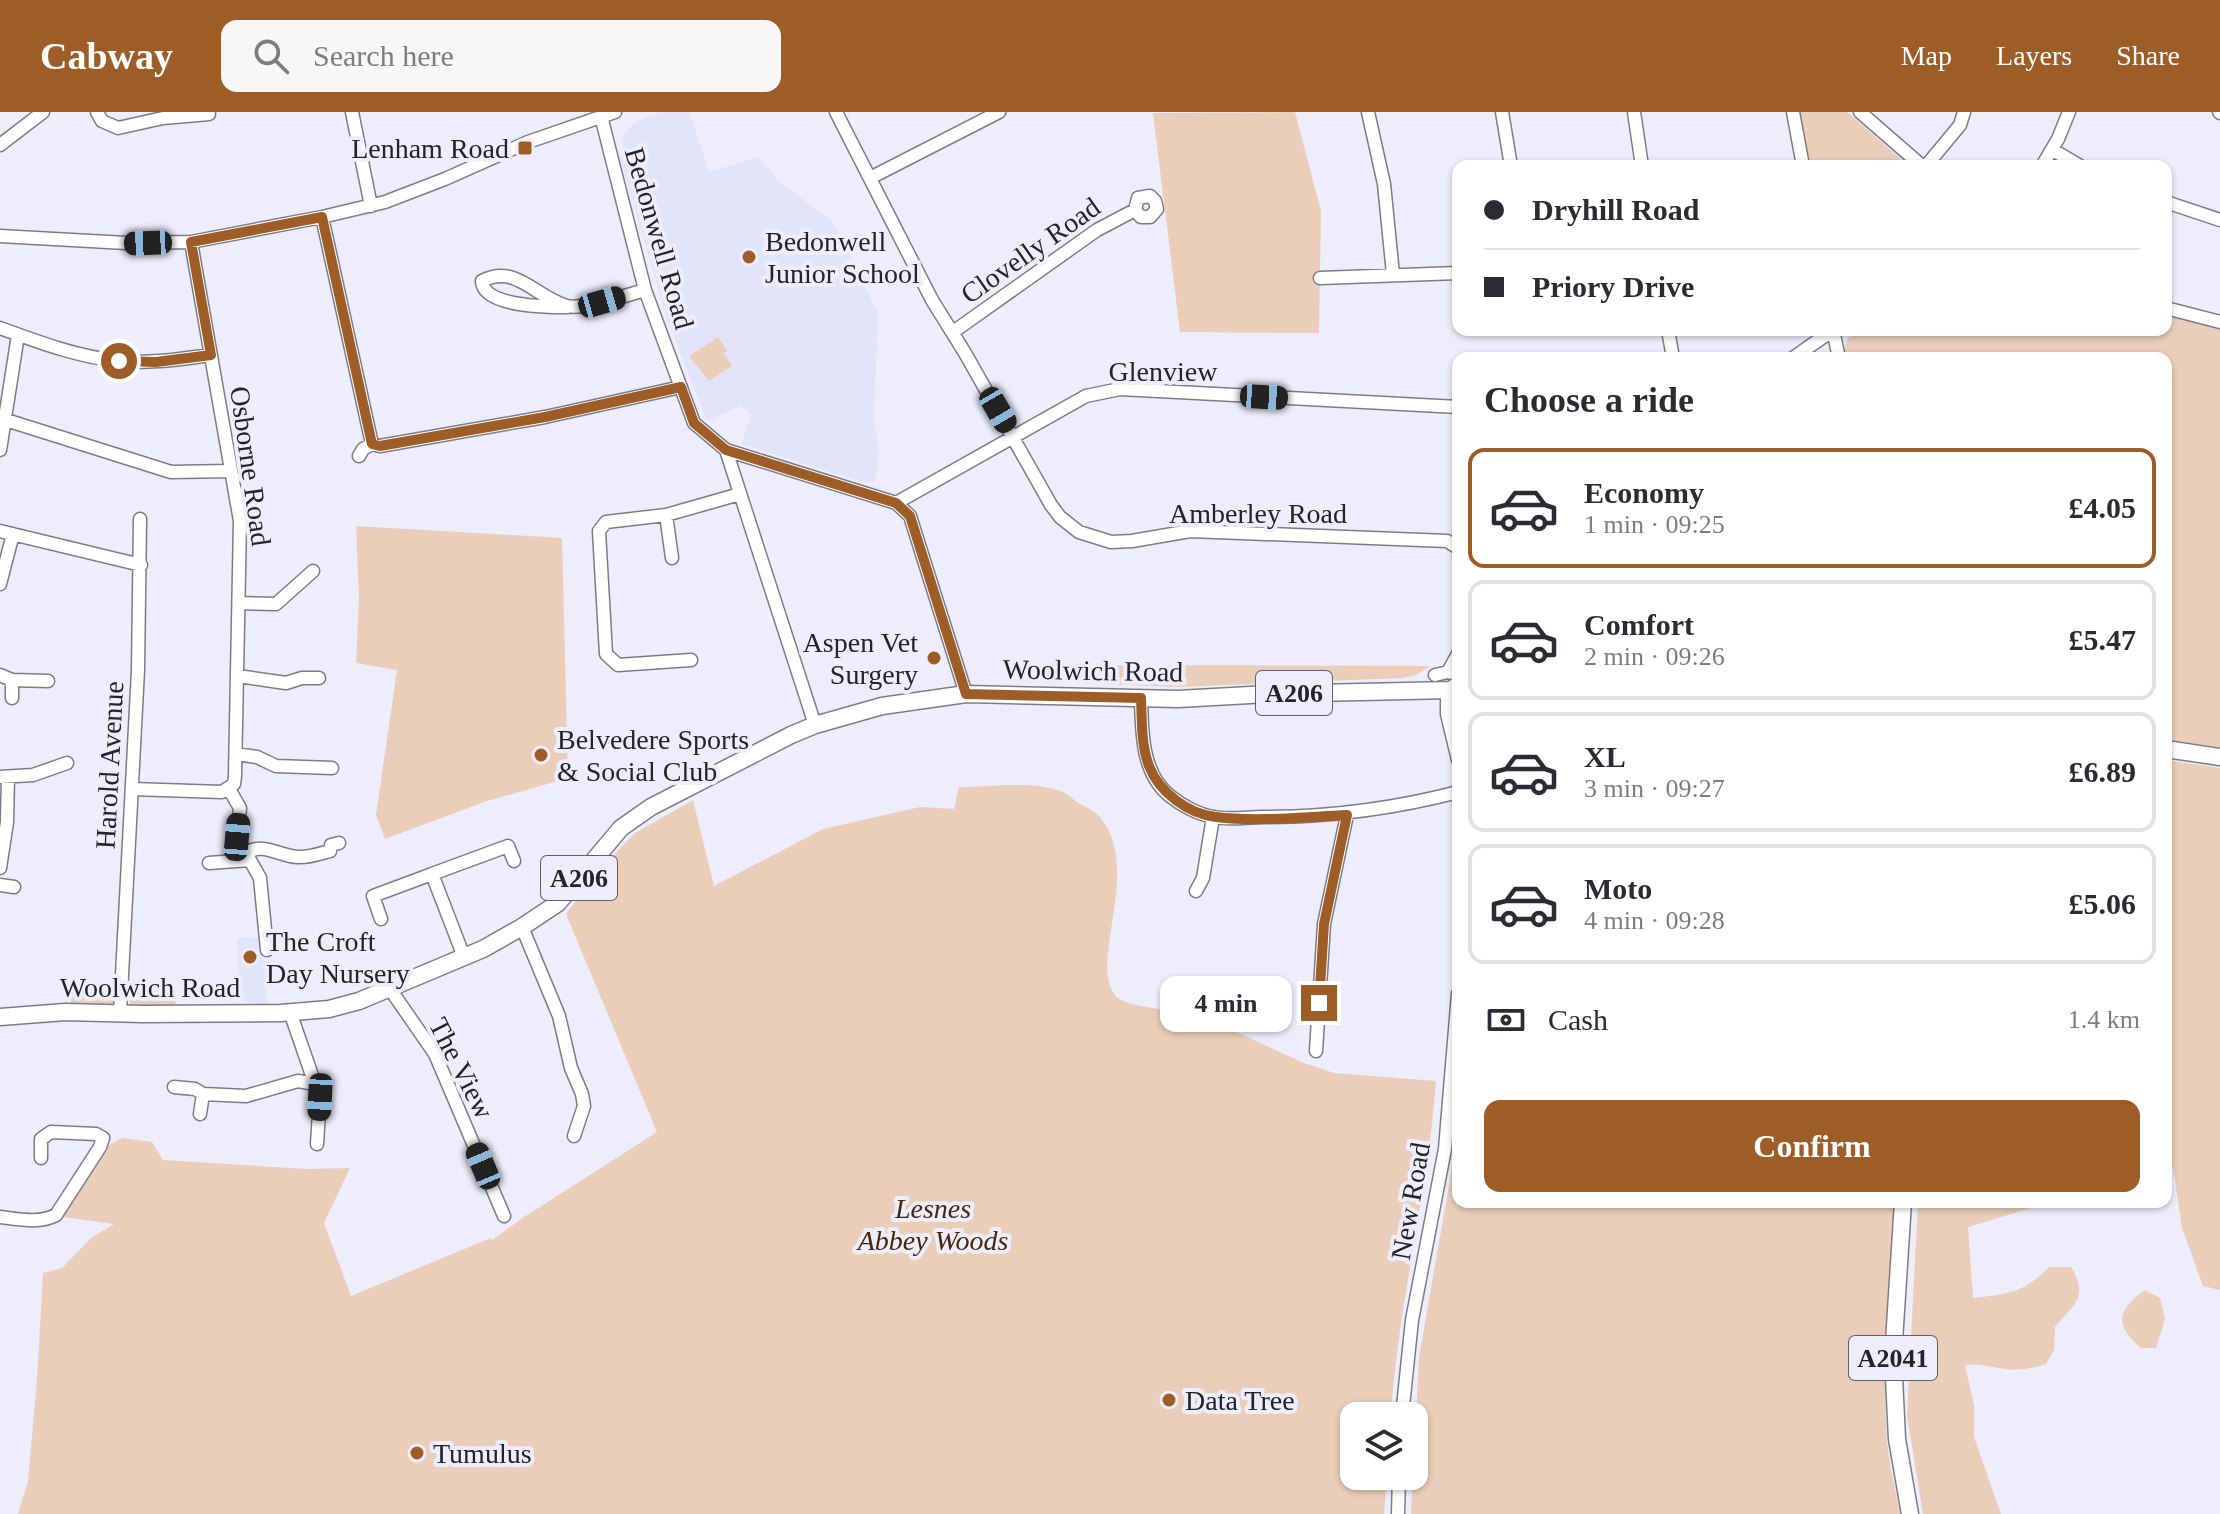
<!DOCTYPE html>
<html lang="en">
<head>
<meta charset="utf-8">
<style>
	:root { --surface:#fff; --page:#f7f7f7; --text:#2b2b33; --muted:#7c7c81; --line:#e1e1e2; --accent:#9e5d27 }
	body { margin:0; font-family:Georgia,serif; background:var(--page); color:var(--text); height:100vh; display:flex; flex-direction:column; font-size:30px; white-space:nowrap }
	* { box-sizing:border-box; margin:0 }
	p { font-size:26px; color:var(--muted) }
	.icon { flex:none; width:44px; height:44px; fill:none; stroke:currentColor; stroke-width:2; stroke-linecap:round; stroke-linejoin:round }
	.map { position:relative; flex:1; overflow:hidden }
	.panel { position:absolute; left:1452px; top:240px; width:720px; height:856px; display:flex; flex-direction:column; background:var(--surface); border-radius:16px; box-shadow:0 2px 6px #0004 }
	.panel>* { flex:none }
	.top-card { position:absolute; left:1452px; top:48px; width:720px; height:176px; border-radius:16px; box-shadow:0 2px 6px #0004; display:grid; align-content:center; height:176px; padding:0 32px; background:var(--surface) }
	.fabs { position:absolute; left:1340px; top:1290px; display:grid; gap:16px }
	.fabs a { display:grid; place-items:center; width:88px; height:88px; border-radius:16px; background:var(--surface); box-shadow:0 2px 6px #0004; font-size:40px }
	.end { position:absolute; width:36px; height:36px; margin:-18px; border:10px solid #9e5d27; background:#fff; box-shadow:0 0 0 4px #fff }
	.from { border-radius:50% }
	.bubble { position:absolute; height:56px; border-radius:16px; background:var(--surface); box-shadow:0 2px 6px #0004; font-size:26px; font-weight:600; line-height:56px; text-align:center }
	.car { position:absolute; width:24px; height:48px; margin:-24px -12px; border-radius:10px; box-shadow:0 0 6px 2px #0007; background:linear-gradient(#222 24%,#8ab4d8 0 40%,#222 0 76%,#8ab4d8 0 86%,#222 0) }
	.top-card b { display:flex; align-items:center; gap:28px; height:76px; font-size:30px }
	.top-card b+b { border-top:2px solid var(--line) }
	.top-card i { width:20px; height:20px; background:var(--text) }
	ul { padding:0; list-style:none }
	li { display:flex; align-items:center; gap:24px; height:120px; margin:0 16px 12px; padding:0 16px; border:4px solid var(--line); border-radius:16px }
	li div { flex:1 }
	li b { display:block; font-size:30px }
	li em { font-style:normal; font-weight:600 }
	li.on { border-color:var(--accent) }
	li>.icon { width:72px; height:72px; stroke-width:1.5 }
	h2 { padding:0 32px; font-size:36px; line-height:96px }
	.pay { display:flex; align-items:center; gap:20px; height:88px; padding:0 32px; font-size:30px }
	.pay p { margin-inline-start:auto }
	.action { display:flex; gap:16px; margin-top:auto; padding:16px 32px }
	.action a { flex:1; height:92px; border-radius:16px; background:var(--accent); color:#fff; font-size:32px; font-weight:600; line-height:92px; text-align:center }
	header { display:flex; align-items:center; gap:48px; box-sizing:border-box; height:112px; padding:0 40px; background:var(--accent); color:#fff }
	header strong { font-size:38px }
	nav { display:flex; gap:44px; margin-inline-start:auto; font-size:28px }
	.search { width:560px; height:72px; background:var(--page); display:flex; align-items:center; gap:20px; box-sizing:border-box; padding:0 28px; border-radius:16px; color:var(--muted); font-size:30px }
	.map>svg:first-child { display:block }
	.built { fill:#e3e3fa }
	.green { fill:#ebceba }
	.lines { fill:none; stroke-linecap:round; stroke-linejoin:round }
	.minor-casing { stroke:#7c7c89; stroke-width:15 }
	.major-casing { stroke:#7c7c89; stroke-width:19 }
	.minor { stroke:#fff; stroke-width:12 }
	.major { stroke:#fff; stroke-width:16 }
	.route { stroke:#9e5d27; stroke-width:10 }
	.poi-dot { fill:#9e5d27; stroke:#ededfc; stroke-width:3 }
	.labels { text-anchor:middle; stroke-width:8; stroke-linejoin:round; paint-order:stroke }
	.shield { fill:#ededfc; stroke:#606068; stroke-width:2 }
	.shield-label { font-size:26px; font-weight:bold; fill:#232328 }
	.poi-label { font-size:28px; fill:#232328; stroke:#ededfc; text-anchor:start }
	.street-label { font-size:28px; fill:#232328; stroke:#ededfc }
	.park-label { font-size:28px; font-style:italic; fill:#472609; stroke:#ededfc }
</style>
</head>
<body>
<header>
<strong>Cabway</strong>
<div class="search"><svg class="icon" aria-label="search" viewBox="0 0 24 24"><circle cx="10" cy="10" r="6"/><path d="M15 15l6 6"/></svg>Search here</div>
<nav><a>Map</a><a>Layers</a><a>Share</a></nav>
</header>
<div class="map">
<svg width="2220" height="1402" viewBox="0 0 2220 1402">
	<rect width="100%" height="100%" fill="#ededfc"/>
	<path class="built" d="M662,0H689L709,60L759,45L780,70L834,111L878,201L874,309L879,337L875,371L856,368L742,332L751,303L741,294L707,309L667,207L621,48L623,26L630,15L643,6Z
		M262,825L267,893L239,888L237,826Z"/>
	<path class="green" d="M1295,0L1321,99L1319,221L1180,220L1153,1Z
		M1798,0H1847L1909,54H1808Z
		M2166,202L2220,218V636L2166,627V246H1845C1842,235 1847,227 1854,218H2166Z
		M718,225L727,239L719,245L725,242L732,254L709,269L689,244Z
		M356,414L562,426L568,666L484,690L385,727L376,703L397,558L356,551L359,486Z
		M1082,553L1431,554L1416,563L1402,566L1177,575L1081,571Z
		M2166,648L2220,656V1178L2203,1174L2182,1116L2173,1055L2166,1057Z
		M959,675C991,675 1033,668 1063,680C1069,682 1073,688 1078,691C1085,695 1093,698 1099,704C1144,755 1088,849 1115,883C1119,888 1126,890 1131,892L1206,906L1304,951L1334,961L1436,969C1428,1082 1398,1191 1391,1304H1354V1364H1387L1384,1402H18L28,1369L37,1267L43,1161L62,1156L91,1126L114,1112L63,1105L107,1034L122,1026L152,1030L163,1048L306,1057L350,1056L324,1111L351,1184L491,1126L492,1128L521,1107L657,1020L566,802L608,749L635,721L693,688L714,774L823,717L920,695L954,697Z
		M71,872L114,874L113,893L71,892Z
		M130,877L162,878L176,881L175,897L130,896Z
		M1458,1006V1090H1896C1891,1169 1882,1250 1887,1329C1889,1354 1896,1378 1900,1402H1411L1419,1245L1456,1033Z
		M1918,1090H2052L1968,1115L1973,1186C2008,1182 2024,1181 2049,1155H2071C2089,1184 2075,1192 2055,1215L2054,1238L2046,1252C2032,1256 2020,1259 2006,1257C1991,1255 1980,1251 1965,1253L1974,1293V1325L2001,1402H1923L1907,1303Z
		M2145,1178L2160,1186L2165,1207L2156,1236H2141C2114,1213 2117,1198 2145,1178Z"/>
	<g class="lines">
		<defs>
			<path id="minor" d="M97,0L102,9L118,16L163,6L209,2
				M352,0L371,94
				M836,0L932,188L965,241L1051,393L1060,405L1079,420L1111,430L1132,429L1190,419L1447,429L1458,436
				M1368,0L1384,72L1393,162
				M1502,0L1511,54
				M1634,0L1642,54
				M1793,0L1803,54
				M1860,0L1922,54
				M2219,0L2220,1
				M601,4L645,178L694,311L726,338L896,391L910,404L966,582
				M0,33L43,0
				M2053,38L2080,54
				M1926,54L1960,13L1964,0
				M2042,54L2058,27L2069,0
				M870,66L999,0
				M2166,90L2220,108
				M322,105L372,332
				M0,124L126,131L191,130L322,105L385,90L445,67L528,30L615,0
				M1320,166L1458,161
				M568,195C548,195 483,195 482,169C516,151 536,186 567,194C582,198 628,183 645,178
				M2166,196L2220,210
				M0,216C38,230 78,245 119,249C150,252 180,247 211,243
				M1668,218L1673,246
				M1833,218L1839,246
				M953,220L1097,118L1135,98L1138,86L1150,84L1155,89L1157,97L1150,105H1141L1135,98
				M1793,246L1823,225L1839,218
				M6,308L171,360L230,359
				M0,338L18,223
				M726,338L815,613
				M359,344L363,337L372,332L380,334L545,305L681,275
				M896,391L1086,284L1120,277L1458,295
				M666,403L672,446
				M0,419L141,453
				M0,472L13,422
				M239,491L276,492L313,459
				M691,548L618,553L606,542L599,419L606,410L666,403L740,382
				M1448,560L1458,542
				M0,563L12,568L48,569
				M1435,563L1448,560L1458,562
				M238,564L286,571L302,566H319
				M12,568V586
				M1447,578V602L1458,648
				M1141,586C1142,619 1141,661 1170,684C1181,693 1199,703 1214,705C1229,708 1247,705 1263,705C1330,705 1393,697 1458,680
				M236,642L257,645L276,654L332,656
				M0,665L33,663L67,651
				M132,677L222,680L234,672L235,664L240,409L191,130
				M229,677L240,696L237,725L260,766L267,838
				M246,742C261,729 279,744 297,745C308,746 319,742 330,739L331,733L339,731
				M209,751L250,748
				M0,756L7,710L8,665
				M0,773L14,775
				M1196,779L1203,766L1213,705
				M381,807L373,784L432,762
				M522,815L559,904L571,956L582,982L584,994L574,1024
				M464,845L432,762L508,734L514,749
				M390,877L435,942L504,1104
				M290,900L315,972
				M120,901L138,558L140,407
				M1316,939L1324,812L1347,703
				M174,975L195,977L203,982L246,984L298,969L315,972L320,985L317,1032
				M200,1002L203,982
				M0,1105C18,1107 39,1112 56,1103L100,1035L103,1026L96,1022L51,1020L41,1027V1046
				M1402,1304L1412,1208L1445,1037L1458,882
				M1398,1402L1399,1364"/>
			<path id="major" d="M2166,637L2220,645
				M0,905L65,900L143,902L281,901L329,897L359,889L483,837L522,815L558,791L621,716L651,695L791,623L815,613L882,594L966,582L1178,587L1268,582L1451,578L1458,573
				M1903,1090L1893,1245L1897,1327L1910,1402"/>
		</defs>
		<use href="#minor" class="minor-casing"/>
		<use href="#major" class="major-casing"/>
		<use href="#minor" class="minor"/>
		<use href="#major" class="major"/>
	</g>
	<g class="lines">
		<path class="route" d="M119,249L156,250L211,243L191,130L322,105L372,332L380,334L545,305L681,275L694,311L726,338L896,391L910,404L966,582L1141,586C1142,608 1141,633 1149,654C1159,680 1188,702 1216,705C1258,710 1304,705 1347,703L1324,812L1319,891"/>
	</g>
	<g class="poi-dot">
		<rect x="517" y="28" width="16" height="16" rx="4"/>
		<circle cx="749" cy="145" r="8"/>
		<circle cx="934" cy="546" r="8"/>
		<circle cx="541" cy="643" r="8"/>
		<circle cx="250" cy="845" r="8"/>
		<circle cx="1169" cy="1288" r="8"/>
		<circle cx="417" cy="1341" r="8"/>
	</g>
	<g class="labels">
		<g class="shield">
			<rect x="1256" y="559" width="76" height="44" rx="6"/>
			<rect x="541" y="744" width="76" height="44" rx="6"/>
			<rect x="1849" y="1224" width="88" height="44" rx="6"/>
		</g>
		<g class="shield-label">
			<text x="1294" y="590">A206</text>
			<text x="579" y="775">A206</text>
			<text x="1893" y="1255">A2041</text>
		</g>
		<g class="poi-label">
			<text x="509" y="46" text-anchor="end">Lenham Road</text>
			<text x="765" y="139">Bedonwell<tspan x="765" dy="32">Junior School</tspan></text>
			<text x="918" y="540" text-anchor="end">Aspen Vet<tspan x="918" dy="32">Surgery</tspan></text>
			<text x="557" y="637">Belvedere Sports<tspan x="557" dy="32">&amp; Social Club</tspan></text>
			<text x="266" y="839">The Croft<tspan x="266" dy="32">Day Nursery</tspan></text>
			<text x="1185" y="1298">Data Tree</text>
			<text x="433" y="1351">Tumulus</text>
		</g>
		<g class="street-label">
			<text transform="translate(660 126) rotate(74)" y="10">Bedonwell Road</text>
			<text transform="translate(1030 138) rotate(-35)" y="10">Clovelly Road</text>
			<text x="1163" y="269">Glenview</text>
			<text transform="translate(251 354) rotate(82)" y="10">Osborne Road</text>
			<text x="1258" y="411">Amberley Road</text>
			<text transform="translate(1093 558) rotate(1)" y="10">Woolwich Road</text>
			<text transform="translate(109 653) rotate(-87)" y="10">Harold Avenue</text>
			<text x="150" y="885">Woolwich Road</text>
			<text transform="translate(462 956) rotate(63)" y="10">The View</text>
			<text transform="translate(1410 1089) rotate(-80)" y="10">New Road</text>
		</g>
		<g class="park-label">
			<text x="933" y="1106">Lesnes<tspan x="933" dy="32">Abbey Woods</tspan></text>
		</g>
	</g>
</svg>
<div class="fabs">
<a><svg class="icon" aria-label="layers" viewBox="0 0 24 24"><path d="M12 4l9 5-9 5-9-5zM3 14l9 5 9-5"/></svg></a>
</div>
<i class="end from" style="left:119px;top:249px"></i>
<i class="end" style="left:1319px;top:891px"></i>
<div class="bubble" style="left:1160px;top:864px;width:132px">4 min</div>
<i class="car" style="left:148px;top:131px;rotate:268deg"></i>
<i class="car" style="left:602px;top:190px;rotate:74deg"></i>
<i class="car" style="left:1264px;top:285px;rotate:93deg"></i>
<i class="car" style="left:998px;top:298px;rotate:150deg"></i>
<i class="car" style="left:237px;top:725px;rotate:5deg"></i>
<i class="car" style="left:320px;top:985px;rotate:183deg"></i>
<i class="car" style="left:483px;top:1054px;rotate:337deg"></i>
<div class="top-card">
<b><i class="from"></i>Dryhill Road</b>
<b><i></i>Priory Drive</b>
</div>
<section class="panel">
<h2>Choose a ride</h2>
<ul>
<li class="on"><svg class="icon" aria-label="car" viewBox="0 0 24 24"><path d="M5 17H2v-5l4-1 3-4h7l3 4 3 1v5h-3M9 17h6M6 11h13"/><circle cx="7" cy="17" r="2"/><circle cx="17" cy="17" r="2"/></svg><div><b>Economy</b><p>1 min · 09:25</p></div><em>£4.05</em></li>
<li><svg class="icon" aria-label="car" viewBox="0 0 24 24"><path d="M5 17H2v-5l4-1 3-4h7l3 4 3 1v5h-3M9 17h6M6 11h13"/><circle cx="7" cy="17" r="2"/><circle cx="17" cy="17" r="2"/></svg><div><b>Comfort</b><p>2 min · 09:26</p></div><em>£5.47</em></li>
<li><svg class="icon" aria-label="car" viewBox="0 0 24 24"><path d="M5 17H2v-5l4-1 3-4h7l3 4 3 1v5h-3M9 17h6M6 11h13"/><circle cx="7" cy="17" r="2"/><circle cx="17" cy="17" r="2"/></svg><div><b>XL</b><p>3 min · 09:27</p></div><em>£6.89</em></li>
<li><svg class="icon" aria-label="car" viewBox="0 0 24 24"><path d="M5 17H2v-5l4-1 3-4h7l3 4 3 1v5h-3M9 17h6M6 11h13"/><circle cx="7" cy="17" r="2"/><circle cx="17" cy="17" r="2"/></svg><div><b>Moto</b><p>4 min · 09:28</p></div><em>£5.06</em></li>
</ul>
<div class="pay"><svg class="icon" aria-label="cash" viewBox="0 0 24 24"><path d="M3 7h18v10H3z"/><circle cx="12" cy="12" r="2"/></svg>Cash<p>1.4 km</p></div>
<div class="action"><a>Confirm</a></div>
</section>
</div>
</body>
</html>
